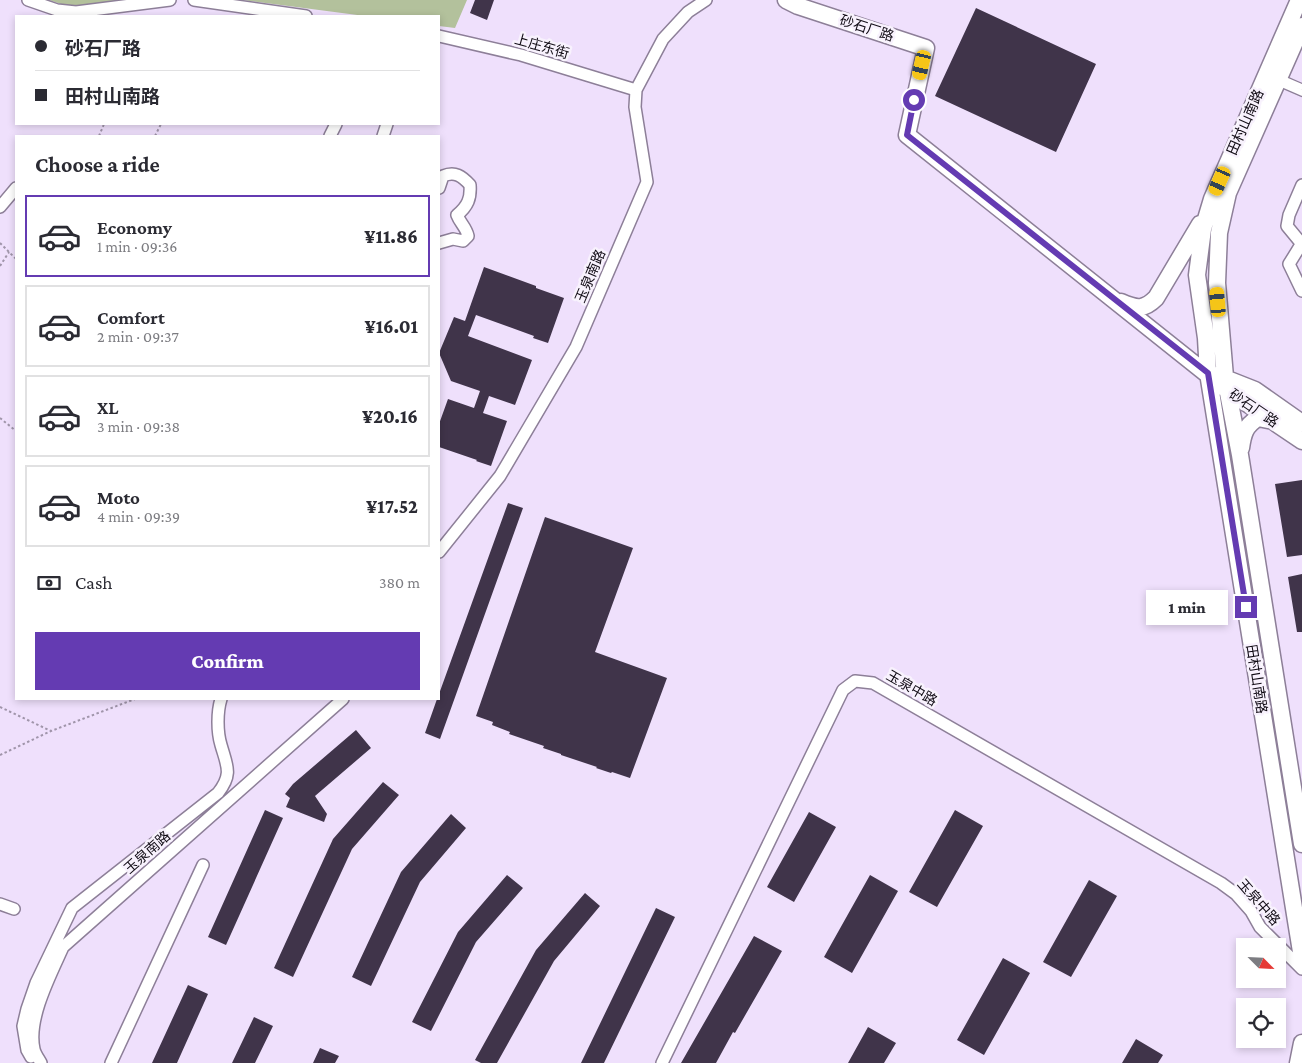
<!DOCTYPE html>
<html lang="en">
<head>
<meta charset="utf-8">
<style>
	:root { --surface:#fff; --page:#f2f2f3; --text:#2b2b33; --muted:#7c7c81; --line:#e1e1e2; --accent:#643bb2 }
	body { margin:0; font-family:"Crimson Pro","Noto Sans SC",serif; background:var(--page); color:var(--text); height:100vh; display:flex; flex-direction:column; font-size:19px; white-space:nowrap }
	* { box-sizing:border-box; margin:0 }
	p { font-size:16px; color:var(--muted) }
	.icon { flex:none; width:28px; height:28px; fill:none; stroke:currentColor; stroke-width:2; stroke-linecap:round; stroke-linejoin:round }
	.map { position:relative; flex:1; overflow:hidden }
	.sheet { position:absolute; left:15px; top:135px; width:425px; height:565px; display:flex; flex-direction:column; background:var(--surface); border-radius:0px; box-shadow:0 2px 8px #0003 }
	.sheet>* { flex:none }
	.banner { position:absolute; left:15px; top:15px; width:425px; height:110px; border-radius:0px; box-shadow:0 2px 8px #0003; display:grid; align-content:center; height:110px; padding:0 20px; background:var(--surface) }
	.needle { width:32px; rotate:114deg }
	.fabs { position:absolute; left:1236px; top:938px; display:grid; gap:10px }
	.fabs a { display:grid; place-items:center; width:50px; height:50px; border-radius:0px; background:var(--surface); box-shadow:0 2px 8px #0003; font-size:25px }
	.end { position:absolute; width:22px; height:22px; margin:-11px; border:6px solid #643bb2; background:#fff; box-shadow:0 0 0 2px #fff }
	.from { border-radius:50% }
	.bubble { position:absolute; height:35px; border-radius:0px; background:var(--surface); box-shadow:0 2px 8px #0003; font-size:16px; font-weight:800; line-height:35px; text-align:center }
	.car { position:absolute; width:15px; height:30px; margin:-15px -8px; border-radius:6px; box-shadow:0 0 4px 1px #0007; background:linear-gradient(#f5c518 24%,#345 0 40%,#f5c518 0 76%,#345 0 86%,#f5c518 0) }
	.banner b { display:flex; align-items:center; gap:18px; height:48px; font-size:19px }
	.banner b+b { border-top:1px solid var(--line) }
	.banner i { width:12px; height:12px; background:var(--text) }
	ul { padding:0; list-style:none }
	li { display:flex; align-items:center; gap:15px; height:82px; margin:0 10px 8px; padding:0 10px; border:2px solid var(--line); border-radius:0px }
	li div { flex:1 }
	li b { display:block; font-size:19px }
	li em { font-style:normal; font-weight:800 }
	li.selected { border-color:var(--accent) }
	li>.icon { width:45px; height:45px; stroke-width:1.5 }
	h2 { padding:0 20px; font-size:22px; line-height:60px }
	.pay { display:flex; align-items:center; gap:12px; height:55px; padding:0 20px; font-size:19px }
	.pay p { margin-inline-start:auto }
	.cta { display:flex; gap:10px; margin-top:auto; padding:10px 20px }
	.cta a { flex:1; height:58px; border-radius:0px; background:var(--accent); color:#fff; font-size:20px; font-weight:800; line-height:58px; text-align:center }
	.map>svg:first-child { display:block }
	.green { fill:#b3c19c }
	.building { fill:#40344a }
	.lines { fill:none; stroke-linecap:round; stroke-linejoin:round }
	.lane-casing { stroke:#8d7f98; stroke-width:8 }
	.street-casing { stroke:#8d7f98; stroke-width:14 }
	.secondary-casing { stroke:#8d7f98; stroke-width:19 }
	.path { stroke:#a095aa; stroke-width:2; stroke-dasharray:2.5 2.5; stroke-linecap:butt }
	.lane { stroke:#fff; stroke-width:5.5 }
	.street { stroke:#fff; stroke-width:11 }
	.secondary { stroke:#fff; stroke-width:16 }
	.route { stroke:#643bb2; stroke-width:6 }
	.labels { text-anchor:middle; stroke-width:5; stroke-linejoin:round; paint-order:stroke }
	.street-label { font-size:14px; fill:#100b14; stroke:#f8f2fd }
</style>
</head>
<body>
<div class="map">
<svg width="1302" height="1063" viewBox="0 0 1302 1063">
	<rect width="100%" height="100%" fill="#efe0fc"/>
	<path class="green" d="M49,0H136L73,8Z
		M242,0H467L455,28L439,26V16H365Z"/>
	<path class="building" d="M475,0H494L487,20L470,13Z
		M976,8L1096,64L1056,152L935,96Z
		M484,267L536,286V288L564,298L548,343L533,338L534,336L476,315L468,336L532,360L515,405L489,396L483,413L507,421L491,466L476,461L477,460L439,447V424L448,399L474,408L480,391L451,381L439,353L454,317L465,321Z
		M1302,480V555L1287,557L1275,484Z
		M508,503L523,508L440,739L425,733L437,699H439V694Z
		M545,517L633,548L595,652L667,678L630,778L612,772L611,773L596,768L597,767L561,755V754L543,748L544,746L509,734L510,732L492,725L493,722L476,716Z
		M1302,574V632H1297L1288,577Z
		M356,730L371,748L315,796L327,814L324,822L286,807L290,798L285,794L293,784Z
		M383,782L399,795L352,849L293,977L274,968L333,839Z
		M265,810L283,818L226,945L208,937Z
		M955,810L983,826L937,907L909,892Z
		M809,812L836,827L794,902L767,887Z
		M451,814L466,828L420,882L371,986L352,977L401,872Z
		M507,875L523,888L476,942L431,1031L412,1022L458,932Z
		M870,875L898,891L852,973L824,957Z
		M1089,880L1117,896L1071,977L1043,962Z
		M585,893L600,906L554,961L497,1063H481L475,1060L536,950Z
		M656,908L675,917L604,1063H581Z
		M754,936L782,951L735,1033L733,1032L716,1063H681Z
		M1003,958L1030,973L984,1055L957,1040Z
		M188,985L208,994L177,1063H152Z
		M254,1017L273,1026L255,1063H232Z
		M868,1027L896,1043L884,1063H848Z
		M1136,1039L1163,1055L1158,1063H1122Z
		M320,1048L339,1056L335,1063H313Z"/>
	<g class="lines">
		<defs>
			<path id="lane" d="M1281,78L1302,87
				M1279,83L1302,93"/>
			<path id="street" d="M28,0L57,10L76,12L170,0
				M194,0L306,16
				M439,36L521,55L636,90
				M330,136L336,124
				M383,136L387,124
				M439,188L443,176C455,171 462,176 470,185C471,198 468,206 457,215C460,223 466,227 468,236L463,241L453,239L439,243
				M0,207L16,188
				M1301,243L1287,226L1289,215L1302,185
				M1302,243L1289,264L1302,291
				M439,552L500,476L576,347L647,182L635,107L636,90L663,39L688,12L706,0
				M0,904L14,909
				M31,1057L27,1050L23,1026L27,1009L36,983L72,908L218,793C233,774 227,766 221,745C217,732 217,712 221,699
				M41,1063C39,1059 35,1054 34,1049C27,1019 51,974 63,947L343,699
				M111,1063L203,865
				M662,1063L843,690L855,681L873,683L1221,883L1236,894L1251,911L1260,927L1302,969"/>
			<path id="secondary" d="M786,0L798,6L926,48L907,135L1227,390L1302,441
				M1299,0L1212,199L1203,229L1197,275L1206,338L1208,373L1302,958
				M1302,26L1228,193L1219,233L1217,283L1225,377L1240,455L1302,844
				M1121,302C1137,309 1144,310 1156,298L1200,224
				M1217,375L1255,390L1302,423
				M1241,448C1243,434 1245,426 1258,418L1273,421
				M1298,1063L1302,1043"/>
		</defs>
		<use href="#lane" class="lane-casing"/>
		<use href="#street" class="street-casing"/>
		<use href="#secondary" class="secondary-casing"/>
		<path class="path" d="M99,136L104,124
			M155,136L161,124
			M0,243L16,259
			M0,266L9,252
			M0,418L16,431
			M0,707L51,731
			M0,755L51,731L135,699"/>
		<use href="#lane" class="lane"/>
		<use href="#street" class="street"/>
		<use href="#secondary" class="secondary"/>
	</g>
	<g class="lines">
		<path class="route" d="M914,100L907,135L1208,373L1246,607"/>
	</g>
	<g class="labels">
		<g class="street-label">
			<text transform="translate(867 28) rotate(18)" y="5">砂石厂路</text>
			<text transform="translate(542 46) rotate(16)" y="5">上庄东街</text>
			<text transform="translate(1245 122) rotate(-66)" y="5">田村山南路</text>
			<text transform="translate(590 276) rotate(-67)" y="5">玉泉南路</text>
			<text transform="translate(1254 408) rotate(34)" y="5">砂石厂路</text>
			<text transform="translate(1257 679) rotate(81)" y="5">田村山南路</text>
			<text transform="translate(912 688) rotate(30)" y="5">玉泉中路</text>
			<text transform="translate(147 852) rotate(-41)" y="5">玉泉南路</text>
			<text transform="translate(1259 902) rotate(49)" y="5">玉泉中路</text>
		</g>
	</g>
</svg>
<div class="fabs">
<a><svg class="needle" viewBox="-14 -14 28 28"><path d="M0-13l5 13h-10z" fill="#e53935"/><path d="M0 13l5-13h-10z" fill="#7c7c81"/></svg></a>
<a><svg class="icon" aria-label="locate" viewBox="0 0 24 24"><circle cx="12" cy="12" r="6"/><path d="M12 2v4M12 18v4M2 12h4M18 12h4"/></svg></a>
</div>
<i class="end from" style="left:914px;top:100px"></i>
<i class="end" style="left:1246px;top:607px"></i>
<div class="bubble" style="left:1146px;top:590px;width:82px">1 min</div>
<i class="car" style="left:922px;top:65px;rotate:193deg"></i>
<i class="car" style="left:1220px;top:181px;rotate:204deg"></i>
<i class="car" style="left:1218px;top:302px;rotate:355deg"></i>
<div class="banner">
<b><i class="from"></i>砂石厂路</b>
<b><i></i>田村山南路</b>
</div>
<section class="sheet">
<h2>Choose a ride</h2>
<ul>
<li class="selected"><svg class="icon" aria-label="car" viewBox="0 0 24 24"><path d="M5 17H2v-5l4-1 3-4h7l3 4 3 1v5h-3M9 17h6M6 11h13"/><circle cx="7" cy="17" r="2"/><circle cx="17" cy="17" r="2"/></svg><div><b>Economy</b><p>1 min · 09:36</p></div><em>¥11.86</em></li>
<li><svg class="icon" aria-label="car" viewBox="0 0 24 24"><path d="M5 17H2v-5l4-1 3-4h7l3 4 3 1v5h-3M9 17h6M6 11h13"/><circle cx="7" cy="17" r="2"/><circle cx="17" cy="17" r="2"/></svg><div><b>Comfort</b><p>2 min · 09:37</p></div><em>¥16.01</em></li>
<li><svg class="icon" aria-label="car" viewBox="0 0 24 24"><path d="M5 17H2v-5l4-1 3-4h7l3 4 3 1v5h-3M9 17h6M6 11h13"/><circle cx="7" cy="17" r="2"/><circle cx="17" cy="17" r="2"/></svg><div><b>XL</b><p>3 min · 09:38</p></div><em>¥20.16</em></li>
<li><svg class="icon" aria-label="car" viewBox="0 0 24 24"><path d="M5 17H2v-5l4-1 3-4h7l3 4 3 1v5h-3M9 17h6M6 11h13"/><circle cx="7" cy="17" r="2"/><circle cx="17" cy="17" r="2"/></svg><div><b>Moto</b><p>4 min · 09:39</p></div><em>¥17.52</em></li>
</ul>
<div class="pay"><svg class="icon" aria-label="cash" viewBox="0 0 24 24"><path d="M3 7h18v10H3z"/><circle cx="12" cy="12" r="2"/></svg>Cash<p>380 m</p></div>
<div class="cta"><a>Confirm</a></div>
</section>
</div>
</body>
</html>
